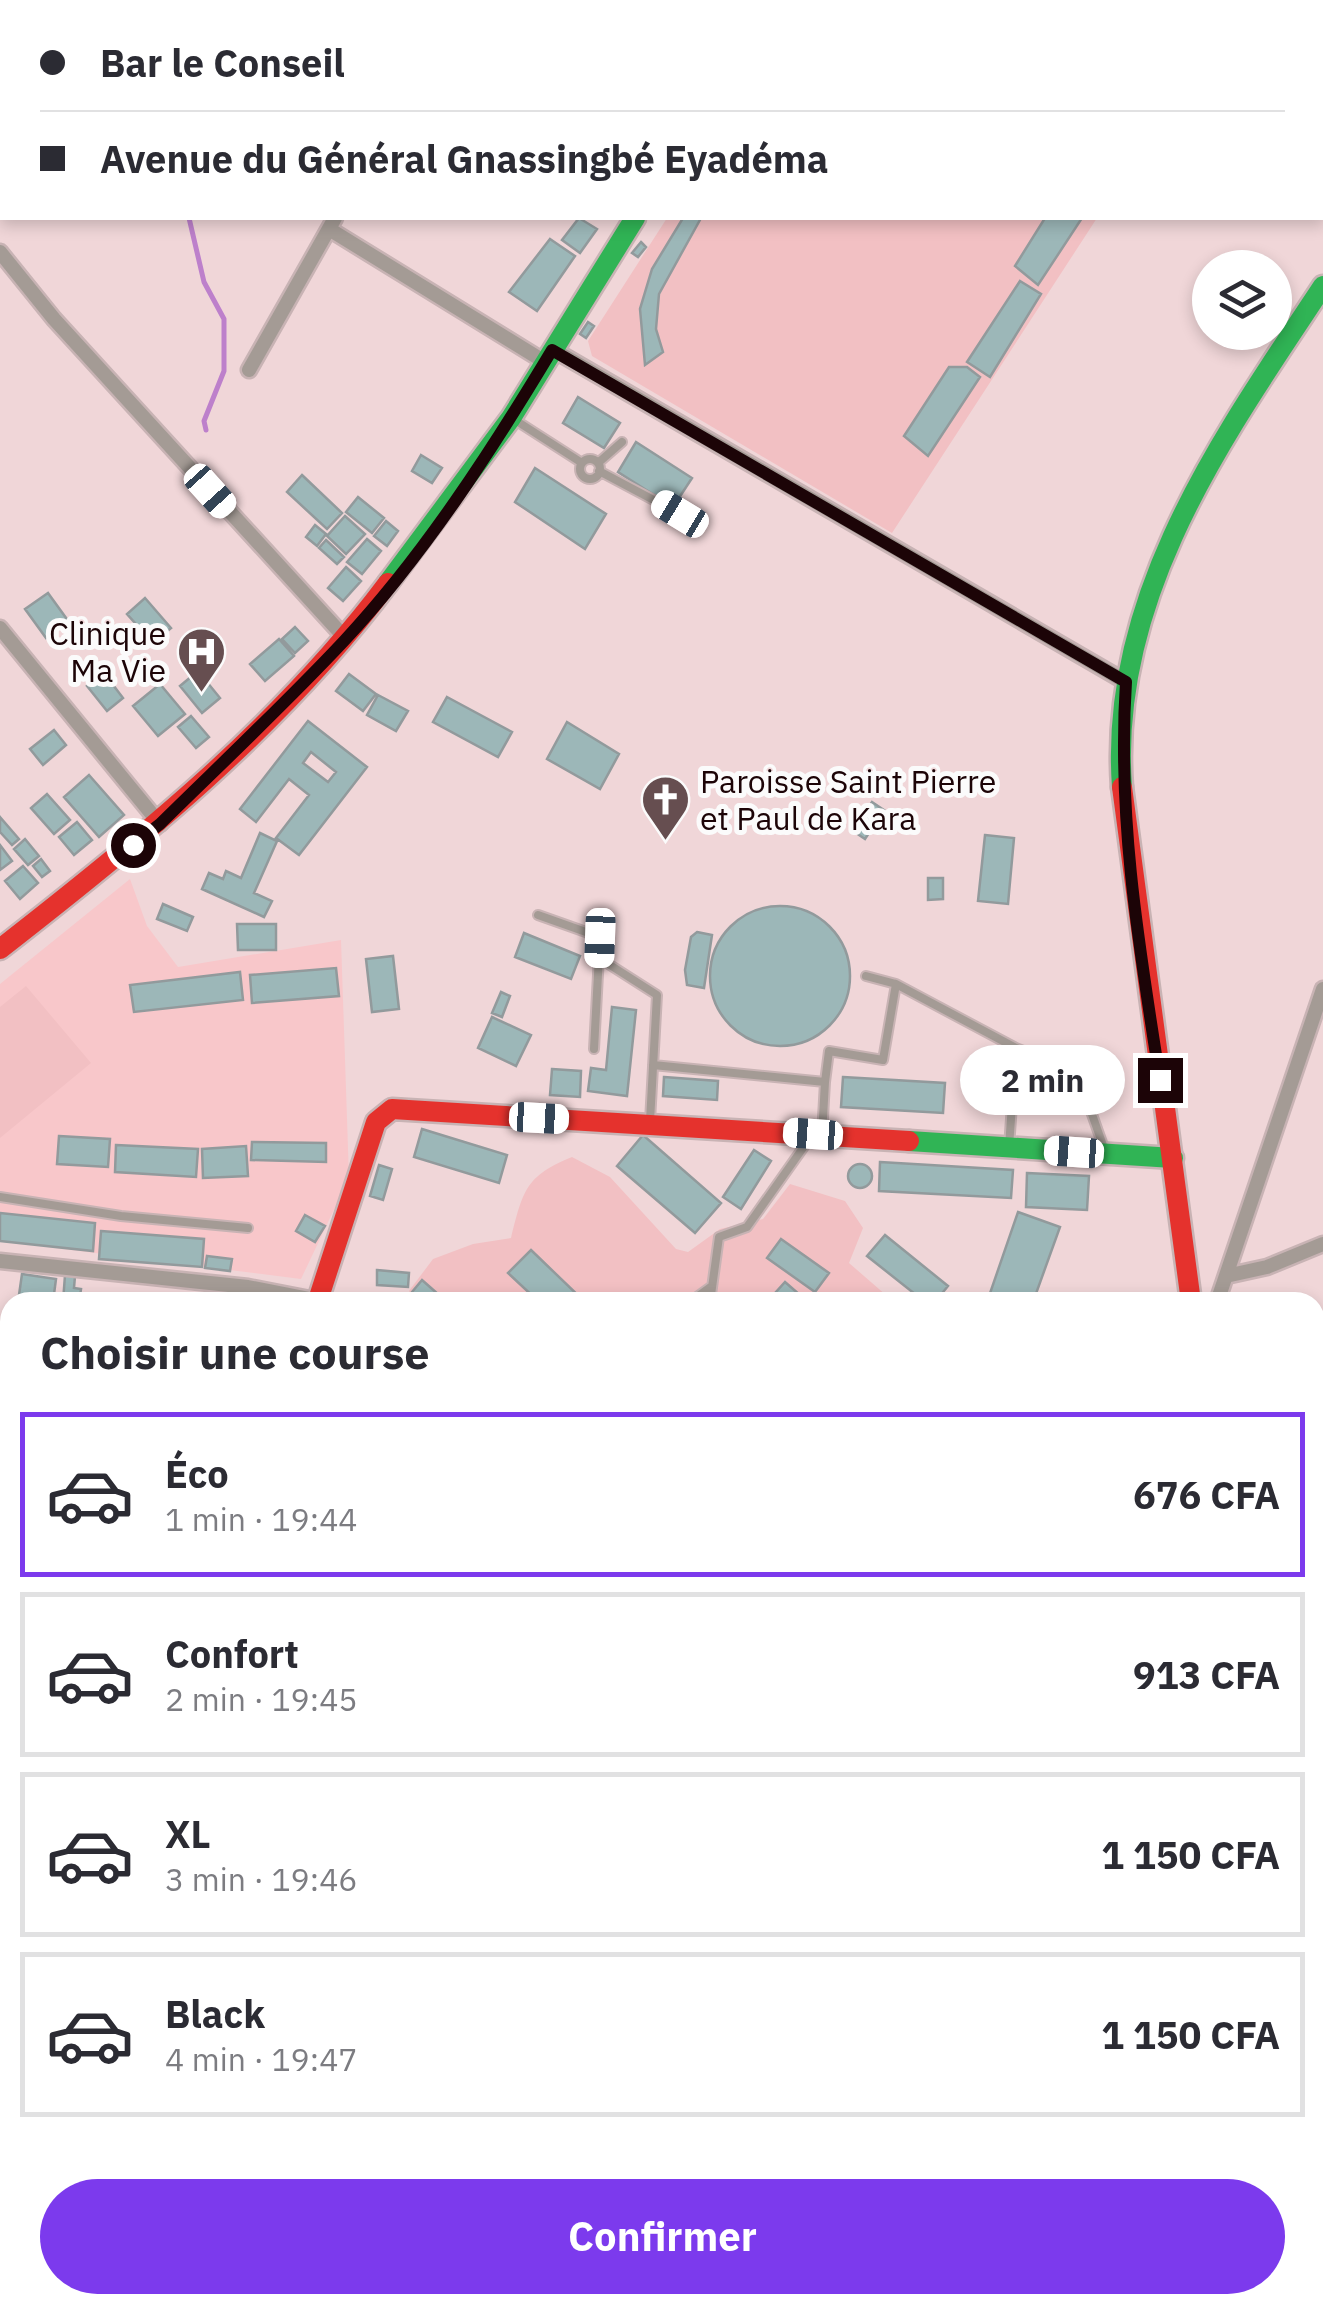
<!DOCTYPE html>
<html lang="fr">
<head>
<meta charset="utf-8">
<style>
	:root { --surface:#fff; --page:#f7f7f7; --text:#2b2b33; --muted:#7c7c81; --line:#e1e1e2; --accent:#7c3aed }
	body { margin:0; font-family:"IBM Plex Sans",sans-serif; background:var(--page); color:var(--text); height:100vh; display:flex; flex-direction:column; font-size:38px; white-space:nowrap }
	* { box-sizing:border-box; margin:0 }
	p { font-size:32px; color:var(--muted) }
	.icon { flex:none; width:55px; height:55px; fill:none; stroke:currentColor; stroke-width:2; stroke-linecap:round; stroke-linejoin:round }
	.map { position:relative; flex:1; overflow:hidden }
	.drawer { position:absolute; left:0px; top:1292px; width:1325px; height:1022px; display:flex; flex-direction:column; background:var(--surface); border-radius:30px 30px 0 0; box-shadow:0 5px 15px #0003 }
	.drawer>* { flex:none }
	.top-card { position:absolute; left:0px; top:0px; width:1325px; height:220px; box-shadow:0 5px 15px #0003; display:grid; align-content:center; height:220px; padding:0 40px; background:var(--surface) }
	.buttons { position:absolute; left:1192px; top:250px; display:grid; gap:20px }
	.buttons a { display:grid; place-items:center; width:100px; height:100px; border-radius:50%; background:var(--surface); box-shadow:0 5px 15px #0003; font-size:50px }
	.end { position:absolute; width:45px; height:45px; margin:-22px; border:12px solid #1c0407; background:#fff; box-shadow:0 0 0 5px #fff }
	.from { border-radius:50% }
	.bubble { position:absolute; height:70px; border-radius:35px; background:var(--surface); box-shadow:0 5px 15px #0003; font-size:32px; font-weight:700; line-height:70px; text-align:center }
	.car { position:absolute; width:30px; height:60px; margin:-30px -15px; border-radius:12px; box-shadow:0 0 8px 2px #0007; background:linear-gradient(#fff 24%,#345 0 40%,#fff 0 76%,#345 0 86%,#fff 0) }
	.top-card b { display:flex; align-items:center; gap:35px; height:95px; font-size:38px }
	.top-card b+b { border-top:2px solid var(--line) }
	.top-card i { width:25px; height:25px; background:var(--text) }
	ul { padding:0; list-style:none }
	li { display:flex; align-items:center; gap:30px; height:165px; margin:0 20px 15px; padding:0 20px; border:5px solid var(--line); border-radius:0px }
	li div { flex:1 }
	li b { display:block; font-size:38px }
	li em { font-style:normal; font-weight:700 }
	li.active { border-color:var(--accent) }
	li>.icon { width:90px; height:90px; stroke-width:1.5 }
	h2 { padding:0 40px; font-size:45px; line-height:120px }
	.cta { display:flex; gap:20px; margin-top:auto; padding:20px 40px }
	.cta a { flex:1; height:115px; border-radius:60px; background:var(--accent); color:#fff; font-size:40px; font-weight:700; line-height:115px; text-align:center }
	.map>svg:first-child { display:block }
	.built { fill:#f8c7ca }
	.green { fill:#f2c0c3 }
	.water { fill:#bd80cb }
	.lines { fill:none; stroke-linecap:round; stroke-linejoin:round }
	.stream { stroke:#bd80cb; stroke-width:5 }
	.building { fill:#9cb7b8; stroke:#929a9c; stroke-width:2.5; fill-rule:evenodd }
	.lane-casing { stroke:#c8b3b4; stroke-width:12 }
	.street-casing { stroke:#c8b3b4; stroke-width:19 }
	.fast-casing { stroke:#c8b3b4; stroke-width:25 }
	.slow-casing { stroke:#c8b3b4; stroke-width:25 }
	.jam-casing { stroke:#c8b3b4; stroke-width:25 }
	.lane { stroke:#a49b95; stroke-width:8 }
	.street { stroke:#a49b95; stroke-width:14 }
	.fast { stroke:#30b455; stroke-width:20 }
	.slow { stroke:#ff9f0a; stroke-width:20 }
	.jam { stroke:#e5322d; stroke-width:20 }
	.route { stroke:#1c0407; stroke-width:12 }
	.labels { text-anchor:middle; stroke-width:10; stroke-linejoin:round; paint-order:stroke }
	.poi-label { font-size:32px; fill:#1c0407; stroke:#fbfbfb; text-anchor:end }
</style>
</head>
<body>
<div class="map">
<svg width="1323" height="2313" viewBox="0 0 1323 2313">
	<rect width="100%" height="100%" fill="#f0d6d8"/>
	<path class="built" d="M130,879L147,926L178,967L341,940L349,1178L301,1279L0,1241V984Z"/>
	<path class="green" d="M667,218H1097L892,533L592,356L588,341Z
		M26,986L91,1063L0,1138V1007Z
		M572,1157L610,1177L676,1249L688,1252L720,1229L763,1219L790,1184L845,1201L863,1228L849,1263L894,1302H415L409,1291L433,1259L473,1244L511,1238C523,1191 525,1176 572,1157Z
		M1148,2305H1209L1214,2313H1147Z"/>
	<path class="water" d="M1323,1561V1657H1315V1567Z"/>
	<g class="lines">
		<path class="stream" d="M120,0L121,2
			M189,218L204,282L224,319V371L204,421L206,430
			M569,2313L574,2305"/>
	</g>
	<path class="building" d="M579,218L597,229L580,253L562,240Z
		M683,218H701L659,294L656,329L663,352L645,365L640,309L652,269Z
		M1045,218H1082L1038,285L1015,266Z
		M550,239L575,256L537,311L509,292Z
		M641,242L646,247L638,257L632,253Z
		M1020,281L1041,294L990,377L967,362Z
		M588,322L594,326L586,338L580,334Z
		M949,367H967L980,377L928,456L904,436Z
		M578,397L620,423L604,448L563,423Z
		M636,442L692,478L673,507L618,472Z
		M421,455L442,468L432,483L412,471Z
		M535,468L606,514L585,549L515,502Z
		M302,475L342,513L327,529L287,492Z
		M358,497L384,518L372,533L346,512Z
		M345,516L365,534L346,554L327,536Z
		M386,521L398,531L387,546L374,536Z
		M315,525L326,534L317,546L306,537Z
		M367,539L381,551L362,574L347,562Z
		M326,540L344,557L337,564L319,548Z
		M346,567L361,581L343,601L328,588Z
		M48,593L69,622L46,638L25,609Z
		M145,598L171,628L153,643L127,614Z
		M295,627L308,641L295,653L282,639Z
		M279,639L294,656L265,681L250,664Z
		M198,671L220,698L202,713L180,686Z
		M104,673L123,698L107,711L87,686Z
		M349,674L376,694L363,711L336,691Z
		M160,684L185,714L158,736L133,706Z
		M378,695L408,711L396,731L367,715Z
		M447,697L512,732L498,757L433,722Z
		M191,716L209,737L196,748L178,727Z
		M308,721L367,767L299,855L276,838L309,795L289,779L256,822L240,809ZM311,752L336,772L328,782L303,763Z
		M567,722L619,754L600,789L547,759Z
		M54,730L66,745L43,765L30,749Z
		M89,775L124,815L99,837L64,797Z
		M47,794L70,820L54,834L31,808Z
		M872,802L884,810L865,839L853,831Z
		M0,817L19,839L12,845L0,832Z
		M77,822L92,840L74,855L59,837Z
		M260,833L277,841L254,893L272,901L264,917L202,889L209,873L223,879L226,871L241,878Z
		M985,835L1014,838L1008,904L978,901Z
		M25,839L39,856L28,865L14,849Z
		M0,845L12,861L0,870Z
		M41,859L50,871L42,877L33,866Z
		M23,866L38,883L20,899L5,881Z
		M928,878H943V899L928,900Z
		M163,904L193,917L187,931L157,919Z
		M710 976a70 70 0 1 1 140 0a70 70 0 1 1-140 0Z
		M237,924H276V950H238Z
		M697,932L712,935L704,988L687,985L685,970L691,937Z
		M524,933L580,956L571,979L515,957Z
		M393,956L399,1009L372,1012L366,959Z
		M336,968L339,996L252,1003L250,975Z
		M240,972L243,1000L134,1012L130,985Z
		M501,992L510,996L502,1017L492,1013Z
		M612,1007L636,1010L627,1096L588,1091L591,1068L606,1070Z
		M492,1017L531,1035L516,1066L478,1048Z
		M552,1069L581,1071L580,1097L550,1095Z
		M664,1077L718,1081L717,1100L663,1096Z
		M843,1077L945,1083L943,1113L841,1107Z
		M422,1129L507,1155L499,1183L414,1157Z
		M643,1135L721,1203L695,1233L617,1166Z
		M59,1136L110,1139L108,1167L57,1164Z
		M252,1142L326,1143V1162L251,1160Z
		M116,1145L198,1149L196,1177L115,1172Z
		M246,1146L248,1176L203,1178L202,1149Z
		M754,1150L771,1161L741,1209L723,1197Z
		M880,1162L1013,1170L1011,1198L879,1191Z
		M848 1176a12 12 0 1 1 24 0a12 12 0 1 1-24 0Z
		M379,1165L392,1169L383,1200L370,1196Z
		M1027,1173L1089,1176L1087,1210L1026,1207Z
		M1018,1212L1060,1227L1033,1302H987Z
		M0,1213L95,1223L93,1251L0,1241Z
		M305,1215L325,1226L315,1242L296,1231Z
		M101,1231L204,1239L202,1267L99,1259Z
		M885,1235L948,1286L935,1302H925L867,1256Z
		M781,1239L829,1273L815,1292L767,1258Z
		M531,1250L585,1302H539L508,1273Z
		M207,1256L232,1259L230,1271L205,1268Z
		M377,1270L409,1273L408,1287L377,1285Z
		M22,1274L56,1279L53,1302H18Z
		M65,1275L75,1276L74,1288L81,1289L80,1296L114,1299V1302H63Z
		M422,1280L447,1302H424L412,1292Z
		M785,1282L808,1302H767Z
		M1315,1826L1323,1827V1888H1315Z
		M131,2305H164L165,2306L156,2313H125Z
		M947,2305H1013L1012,2313H946Z
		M1216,2305H1263L1260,2313H1235Z
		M1266,2305H1281L1297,2313H1262Z"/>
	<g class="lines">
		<defs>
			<path id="lane" d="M515,420L582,463
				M580 469a10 10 0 1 1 20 0a10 10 0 1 1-20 0Z
				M598,463L622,442
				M599,471L680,514
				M538,915L600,937L594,1049
				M599,958L657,995L650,1121
				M896,984L1016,1048L1009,1147
				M1016,1048L1077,1072L1105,1151
				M653,1065L825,1082L822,1135
				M825,1082L829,1051L883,1060L896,984L866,976
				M0,1197L121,1216L248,1228
				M690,1302L712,1286
				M710,1302L719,1237L747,1227L810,1138
				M1315,2068L1316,2066
				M1315,2180L1323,2190"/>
			<path id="street" d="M41,0L43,2
				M303,0L308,2
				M616,0L619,2
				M990,0L994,2
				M1095,0V2
				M454,2L456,0
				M772,2L774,0
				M1322,22L1323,21
				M1322,196H1323
				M329,229L545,362
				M0,252L54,319L346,639
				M552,349L1126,682
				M249,370L335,218
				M0,628L160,824
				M0,1261L248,1287L325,1302
				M1226,1276L1267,1267L1323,1244
				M231,1302L248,1287
				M1217,1302L1323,989
				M0,1512L10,1503
				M0,1567L10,1573
				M0,1831L10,1822
				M0,1948L10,1963
				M1315,2010L1323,2017
				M249,2305L256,2313
				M104,2313L113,2305
				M634,2313L640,2305"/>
			<path id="fast" d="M388,583L511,418L635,218
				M1122,787C1108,596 1223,437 1323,286
				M909,1141L1173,1158"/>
			<path id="slow" d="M1109,2313L1110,2305"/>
			<path id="jam" d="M1122,787L1191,1302
				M0,949C140,840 281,726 388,583
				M318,1300L376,1122L392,1109L909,1141"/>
		</defs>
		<use href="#lane" class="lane-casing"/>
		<use href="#street" class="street-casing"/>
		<use href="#fast" class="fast-casing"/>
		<use href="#slow" class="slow-casing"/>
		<use href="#jam" class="jam-casing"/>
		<use href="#lane" class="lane"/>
		<use href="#street" class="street"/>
		<use href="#fast" class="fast"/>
		<use href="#slow" class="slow"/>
		<use href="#jam" class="jam"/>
	</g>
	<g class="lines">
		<path class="route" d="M133,845L160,824C221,764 285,704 344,641C424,555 492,450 552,350L1126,682C1117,817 1139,947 1160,1080"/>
	</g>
	<defs>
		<symbol id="hospital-pin" viewBox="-11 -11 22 30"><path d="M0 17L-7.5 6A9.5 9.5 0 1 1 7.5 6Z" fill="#664e50" stroke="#fbfbfb"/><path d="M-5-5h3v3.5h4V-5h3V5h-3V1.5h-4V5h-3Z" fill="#fff"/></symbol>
		<symbol id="church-pin" viewBox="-11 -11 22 30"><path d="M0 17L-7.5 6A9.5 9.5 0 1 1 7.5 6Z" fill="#664e50" stroke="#fbfbfb"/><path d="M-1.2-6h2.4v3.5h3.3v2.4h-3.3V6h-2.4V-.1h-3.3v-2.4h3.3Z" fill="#fff"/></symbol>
	</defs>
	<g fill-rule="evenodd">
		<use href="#hospital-pin" x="174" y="624" width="55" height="75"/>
		<use href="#church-pin" x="638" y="772" width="55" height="75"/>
	</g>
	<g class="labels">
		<g class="poi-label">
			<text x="166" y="645">Clinique<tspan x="166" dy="37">Ma Vie</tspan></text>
			<text x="700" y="793" text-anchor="start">Paroisse Saint Pierre<tspan x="700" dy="37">et Paul de Kara</tspan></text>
		</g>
	</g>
</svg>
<div class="buttons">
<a><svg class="icon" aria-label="layers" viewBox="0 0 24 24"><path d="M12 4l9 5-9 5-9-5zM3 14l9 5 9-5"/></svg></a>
</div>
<i class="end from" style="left:133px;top:845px"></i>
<i class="end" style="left:1160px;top:1080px"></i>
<div class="bubble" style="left:960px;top:1045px;width:165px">2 min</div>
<i class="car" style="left:210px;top:491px;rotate:138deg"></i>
<i class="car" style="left:680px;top:514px;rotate:301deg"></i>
<i class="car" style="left:600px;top:938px;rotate:182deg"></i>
<i class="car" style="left:539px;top:1118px;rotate:93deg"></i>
<i class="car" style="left:813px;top:1134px;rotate:274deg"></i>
<i class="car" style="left:1074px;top:1152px;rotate:274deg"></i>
<div class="top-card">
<b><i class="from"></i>Bar le Conseil</b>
<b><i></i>Avenue du Général Gnassingbé Eyadéma</b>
</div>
<section class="drawer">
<h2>Choisir une course</h2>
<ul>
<li class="active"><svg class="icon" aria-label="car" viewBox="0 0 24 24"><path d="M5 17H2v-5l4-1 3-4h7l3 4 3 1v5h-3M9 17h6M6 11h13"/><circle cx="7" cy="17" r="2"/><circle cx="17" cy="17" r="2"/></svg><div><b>Éco</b><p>1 min · 19:44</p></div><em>676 CFA</em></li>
<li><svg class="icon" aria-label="car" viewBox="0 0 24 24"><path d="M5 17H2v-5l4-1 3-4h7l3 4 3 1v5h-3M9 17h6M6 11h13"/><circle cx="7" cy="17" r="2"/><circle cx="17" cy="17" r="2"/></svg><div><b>Confort</b><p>2 min · 19:45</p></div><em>913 CFA</em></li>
<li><svg class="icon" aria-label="car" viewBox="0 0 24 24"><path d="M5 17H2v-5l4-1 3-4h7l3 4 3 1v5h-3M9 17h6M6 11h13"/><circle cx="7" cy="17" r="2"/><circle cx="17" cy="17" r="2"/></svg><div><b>XL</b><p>3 min · 19:46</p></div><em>1 150 CFA</em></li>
<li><svg class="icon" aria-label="car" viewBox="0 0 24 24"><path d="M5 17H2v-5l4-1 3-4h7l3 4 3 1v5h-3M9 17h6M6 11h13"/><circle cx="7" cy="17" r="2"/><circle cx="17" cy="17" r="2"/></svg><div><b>Black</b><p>4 min · 19:47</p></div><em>1 150 CFA</em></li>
</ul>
<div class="cta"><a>Confirmer</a></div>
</section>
</div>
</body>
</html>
